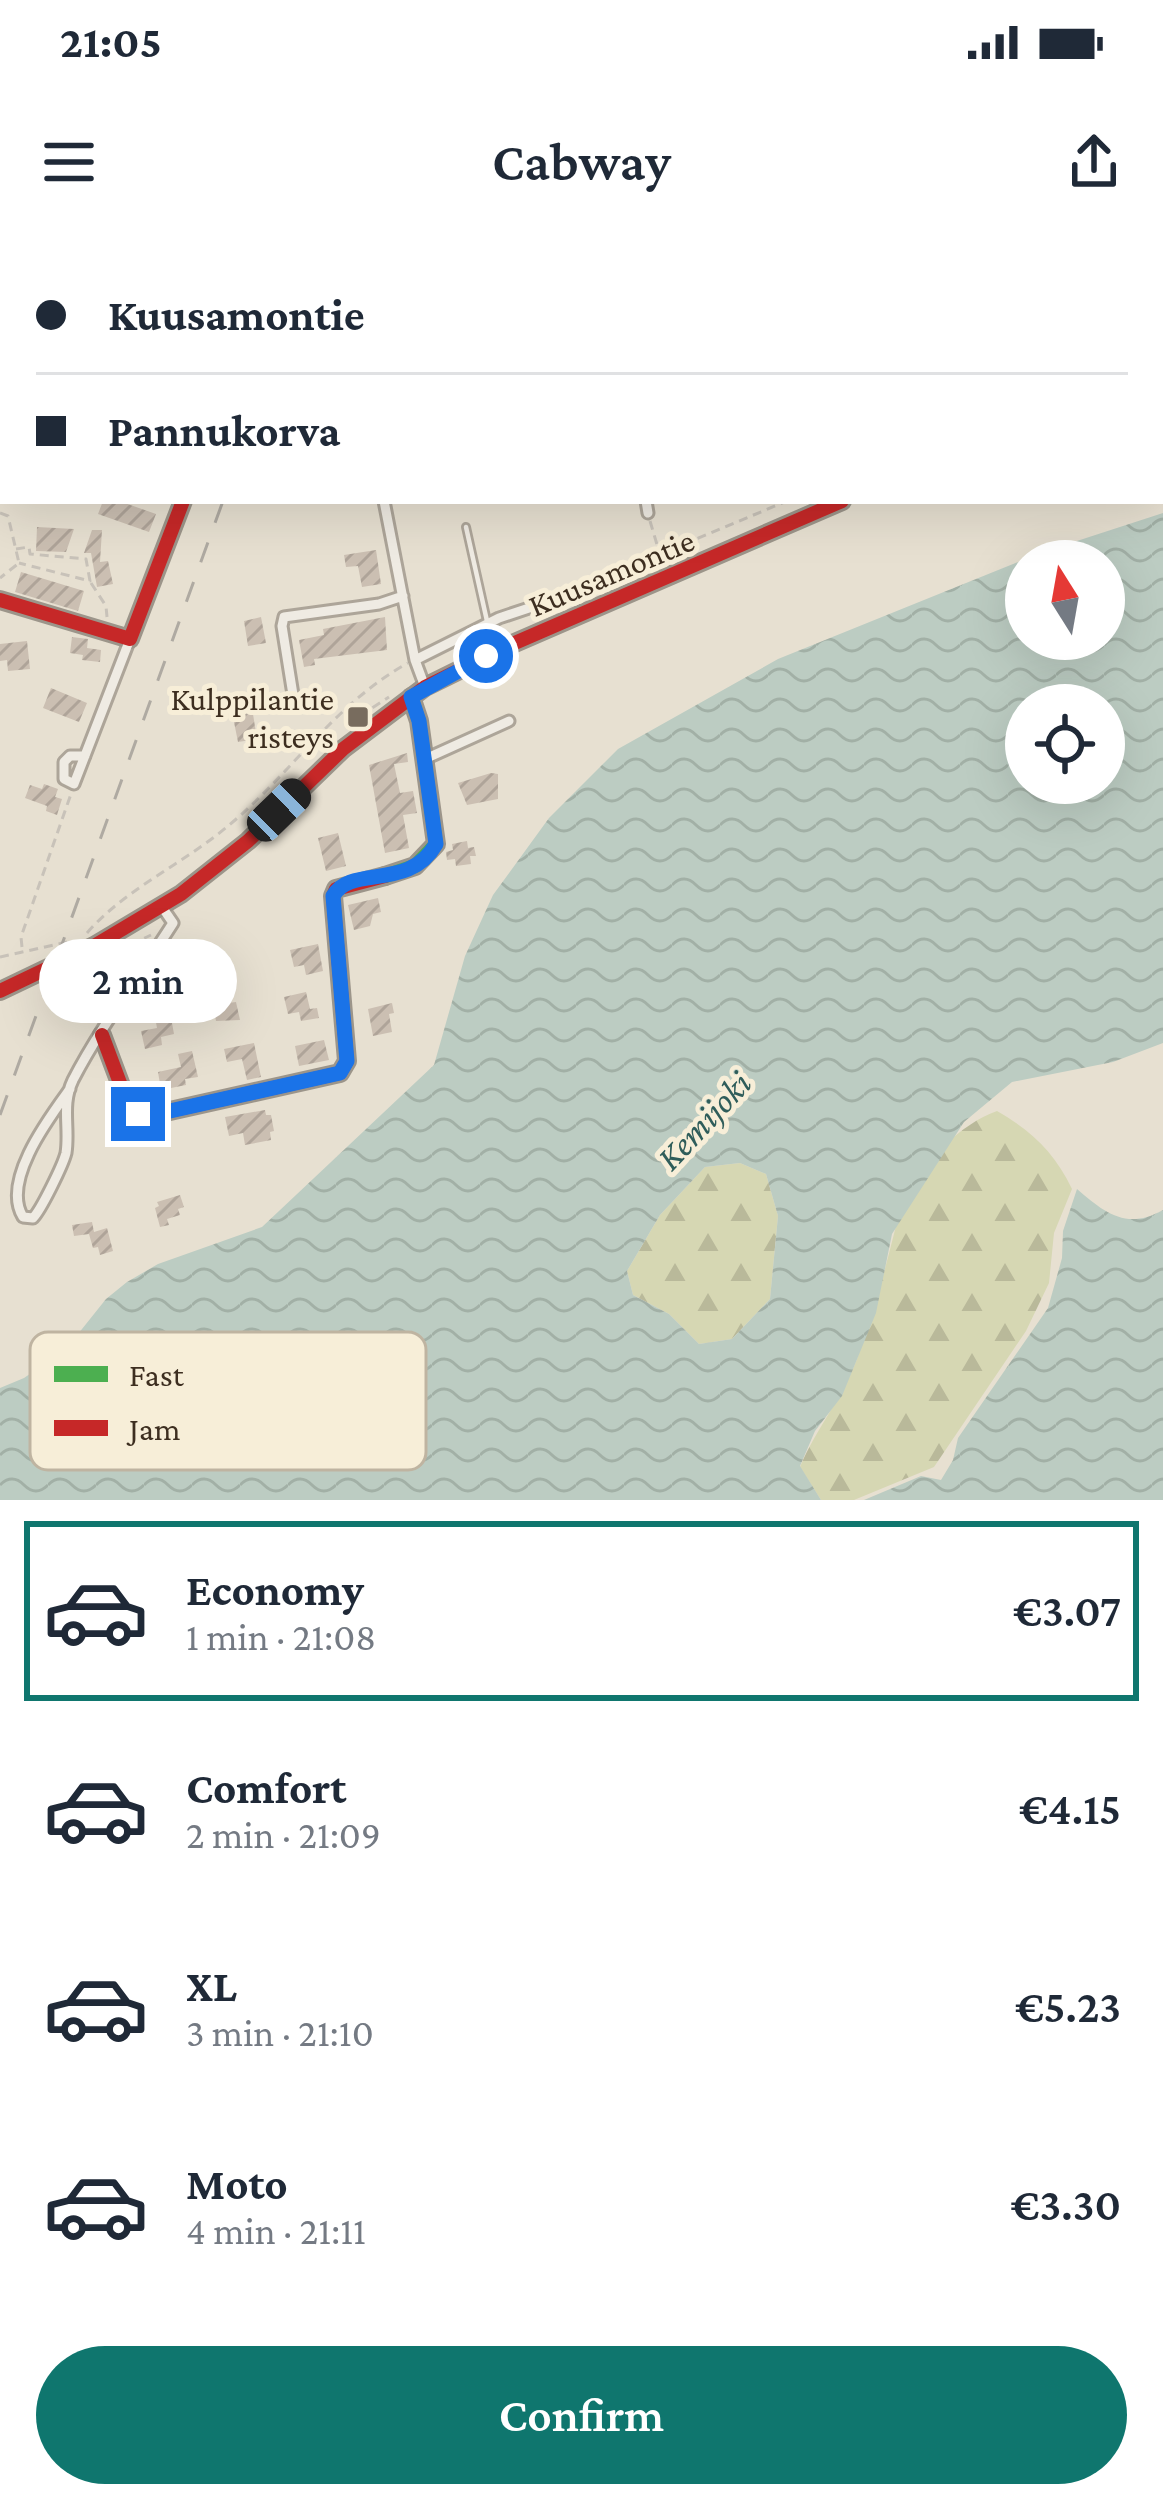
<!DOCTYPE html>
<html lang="en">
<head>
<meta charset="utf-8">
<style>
	:root { --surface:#fff; --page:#f2f2f3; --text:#1f2937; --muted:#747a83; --line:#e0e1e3; --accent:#0f766e }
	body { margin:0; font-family:"Crimson Pro",serif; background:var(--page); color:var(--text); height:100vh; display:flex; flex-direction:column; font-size:45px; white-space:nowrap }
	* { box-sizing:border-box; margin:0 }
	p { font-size:39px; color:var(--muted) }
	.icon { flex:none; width:66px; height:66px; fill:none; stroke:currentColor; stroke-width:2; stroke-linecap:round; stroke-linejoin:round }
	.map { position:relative; height:1260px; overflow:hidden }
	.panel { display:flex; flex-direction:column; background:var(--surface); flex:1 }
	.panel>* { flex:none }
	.banner { position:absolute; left:0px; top:0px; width:1164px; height:264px; box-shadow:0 12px 48px #0002; display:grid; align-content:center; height:264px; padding:0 36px; background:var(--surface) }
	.needle { width:78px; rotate:349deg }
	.buttons { position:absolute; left:1005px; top:300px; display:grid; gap:24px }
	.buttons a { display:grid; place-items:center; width:120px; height:120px; border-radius:50%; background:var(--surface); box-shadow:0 12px 48px #0002; font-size:60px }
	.end { position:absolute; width:54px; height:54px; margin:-27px; border:15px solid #1a73e8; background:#fff; box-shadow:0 0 0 6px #fff }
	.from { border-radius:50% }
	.bubble { position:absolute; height:84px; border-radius:42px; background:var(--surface); box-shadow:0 12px 48px #0002; font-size:39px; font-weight:600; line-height:84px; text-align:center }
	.car { position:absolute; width:36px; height:72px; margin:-36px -18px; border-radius:15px; box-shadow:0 0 9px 3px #0007; background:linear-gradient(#222 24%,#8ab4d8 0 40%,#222 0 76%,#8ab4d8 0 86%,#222 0) }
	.banner b { display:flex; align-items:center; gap:42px; height:114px; font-size:45px }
	.banner b+b { border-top:3px solid var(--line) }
	.banner i { width:30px; height:30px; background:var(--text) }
	ul { padding:21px 0 0; list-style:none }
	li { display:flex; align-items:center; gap:36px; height:180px; margin:0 24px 18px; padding:0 12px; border:6px solid transparent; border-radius:0px }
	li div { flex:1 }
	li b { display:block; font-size:45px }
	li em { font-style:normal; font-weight:600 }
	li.current { border-color:var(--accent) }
	li>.icon { width:108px; height:108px; stroke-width:1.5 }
	.primary-button { display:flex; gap:24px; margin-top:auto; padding:24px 36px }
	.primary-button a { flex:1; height:138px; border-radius:72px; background:var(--accent); color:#fff; font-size:48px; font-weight:600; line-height:138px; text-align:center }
	.status { display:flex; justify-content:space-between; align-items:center; height:84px; padding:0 60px; background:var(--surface); direction:ltr }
	.status svg { height:33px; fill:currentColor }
	header { display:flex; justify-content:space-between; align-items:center; height:156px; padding:0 36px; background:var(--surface); font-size:54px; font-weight:600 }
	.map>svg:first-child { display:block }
	.forest { fill:url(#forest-firs) }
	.water { fill:url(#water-waves); fill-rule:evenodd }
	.building { fill:url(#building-hatch) }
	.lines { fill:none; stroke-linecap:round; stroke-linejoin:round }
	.lane-casing { stroke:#ada599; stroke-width:10 }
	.street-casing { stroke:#ada599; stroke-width:15 }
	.fast-casing { stroke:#9c958a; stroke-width:20 }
	.jam-casing { stroke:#9c958a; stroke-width:20 }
	.path { stroke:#c8c2b9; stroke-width:3; stroke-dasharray:9 6; stroke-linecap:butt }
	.lane { stroke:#efebe3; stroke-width:4.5 }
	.street { stroke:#efebe3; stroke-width:9 }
	.fast { stroke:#4caf50; stroke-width:14 }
	.jam { stroke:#c62828; stroke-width:14 }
	.rail { stroke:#afaaa2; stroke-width:3; stroke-dasharray:21 21; stroke-linecap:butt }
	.route { stroke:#1a73e8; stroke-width:15 }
	.poi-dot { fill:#786c5e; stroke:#f7eed8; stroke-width:4.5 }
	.labels { text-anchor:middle; stroke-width:10; stroke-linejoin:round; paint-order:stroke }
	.street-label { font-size:33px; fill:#3d2e20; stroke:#f7eed8 }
	.poi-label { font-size:33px; fill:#3d2e20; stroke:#f7eed8; text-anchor:end }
	.water-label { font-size:36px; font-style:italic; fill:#2f5d5a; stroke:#f7eed8 }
	.key { fill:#f7eed8; stroke:#bfb4a1; stroke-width:3 }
	.key-label { font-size:33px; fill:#3d2e20 }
</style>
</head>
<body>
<div class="status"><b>21:05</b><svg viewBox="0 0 49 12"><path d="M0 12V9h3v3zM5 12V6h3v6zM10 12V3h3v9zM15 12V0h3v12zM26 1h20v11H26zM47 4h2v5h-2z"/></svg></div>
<header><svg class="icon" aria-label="menu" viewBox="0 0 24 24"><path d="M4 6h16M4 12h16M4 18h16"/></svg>Cabway<svg class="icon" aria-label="share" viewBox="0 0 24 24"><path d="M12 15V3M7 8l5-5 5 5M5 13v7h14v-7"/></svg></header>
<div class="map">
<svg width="1163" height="1260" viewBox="0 0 1163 1260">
	<defs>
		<pattern id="forest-firs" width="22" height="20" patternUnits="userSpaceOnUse" patternTransform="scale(3)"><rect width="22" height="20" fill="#d6d7b3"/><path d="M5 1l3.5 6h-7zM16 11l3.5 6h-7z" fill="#b9b99a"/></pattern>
		<pattern id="water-waves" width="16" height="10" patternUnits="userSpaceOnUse" patternTransform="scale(3)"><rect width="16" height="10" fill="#bcccc2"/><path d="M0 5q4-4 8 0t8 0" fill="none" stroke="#a2b0a6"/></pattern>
		<pattern id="building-hatch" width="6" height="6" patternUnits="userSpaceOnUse" patternTransform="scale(3)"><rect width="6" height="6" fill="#cbbfb2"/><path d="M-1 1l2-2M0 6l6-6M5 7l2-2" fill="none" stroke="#afa499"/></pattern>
	</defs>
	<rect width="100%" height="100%" fill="#e7e0d1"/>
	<path class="forest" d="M997,871C1032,891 1055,913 1072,949L1054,993L1049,1043L1026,1091L934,1227L854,1260H821L800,1227C816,1189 842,1158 857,1119C876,1067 890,1011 903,957C923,923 960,884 997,871Z
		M740,923L766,934L778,976L770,1059L732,1099L699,1104L669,1074L633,1055L627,1031L660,975L705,927Z"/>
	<path class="water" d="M1163,273V803L1113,822L1012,842L964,882L892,994L876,1073L842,1156L815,1191L800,1226L821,1260H0V1148L24,1138L66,1109L106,1059L127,1042L158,1024L262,987L434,825L465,716L493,655L549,578L618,509L778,419L1043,312ZM1026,321H1104V399H1026ZM1026,465H1104V543H1026ZM740,923L766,934L778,976L770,1059L732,1099L699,1104L669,1074L633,1055L627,1031L660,975L705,927Z
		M1077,949C1104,972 1126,991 1163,970V1260H864L921,1236L941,1240L953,1220L958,1198L1048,1068L1062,1018L1063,991Z"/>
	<path class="building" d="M103,261H119L156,274L149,292L98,274Z
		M37,287L74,289L66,312L36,311Z
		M92,290H102L100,322L108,321L113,344L97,347L91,313H84Z
		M376,310L381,344L362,347L358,326L346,327L344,315Z
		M21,332L84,351L78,371L15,352Z
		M261,377L266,403L248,406L244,381Z
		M385,377L387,410L314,419L315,425L304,427L299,400L324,395L323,389Z
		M72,397L88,399L87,408L101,410L100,422L82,420L83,415L70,413Z
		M27,401L30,429L8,431L7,420L0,421V404Z
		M51,448L87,463L79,482L43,468Z
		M252,468L257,499L238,502L232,472Z
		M407,513L408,522L394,524L400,553L413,551L417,573L403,575L409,608L385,613L369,525Z
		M491,533L498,534V559L467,565L458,543Z
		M44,544L58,549L55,557L62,559L57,575L46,571L47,566L25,558L30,545L42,549Z
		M338,593L346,626L326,631L318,598Z
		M467,601L468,608L474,607L476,616H470L471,624L456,626L455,619L447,620L446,612L453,610L452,604Z
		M378,658L381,672L373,674L370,686L354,690L348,665Z
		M318,704L323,731L306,735L304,725L294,727L290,710Z
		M205,722L206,729L226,725L230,744L209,749L207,740L197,742L193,724Z
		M306,752L310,769L317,768L319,778L301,781L299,772L288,774L284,757Z
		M181,757L184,769L236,762L240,780L216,781L215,776H203L172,783L174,794L161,797L162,805L145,809L141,791L157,788L155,777L169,774L166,760Z
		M392,763L394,773L389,774L392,792L373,796L368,769Z
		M324,800L329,820L299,826L295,806Z
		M254,803L261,837L247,840L242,819L227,822L224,809Z
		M192,811L198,837L185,839L186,845L161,850L158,832L181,827L178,814Z
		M265,870L266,875H271L274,891L270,892L271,900L245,905L243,893L229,896L225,877Z
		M180,955L184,967L178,969L180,975L167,979L169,985L160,987L155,968L159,966L157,962Z
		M92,982L94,992L107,988L113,1011L100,1015L98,1007L93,1008L89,994L74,996L72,985Z"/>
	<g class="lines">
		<defs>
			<path id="lane" d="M466,287L487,381"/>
			<path id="street" d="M173,0L175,3
				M704,0L705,3
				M905,0L906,3
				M183,3L186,0
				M417,3L418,0
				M1071,3L1081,0
				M0,118L3,119
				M1161,149L1163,148
				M0,218L3,215
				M384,261L415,420L425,447
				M646,261L648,273
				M415,420L499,378L541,364
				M294,461L282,386L284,377L379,364L403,356
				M85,516H70L64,522V539L74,544L130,399
				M425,519L509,481
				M70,849C49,878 1,941 23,977L33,978C41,970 63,925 66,913C70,888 61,865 73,840C101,786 140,735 173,683L162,667"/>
			<path id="fast" d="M385,636L415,626L436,604L419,481L411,457"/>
			<path id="jam" d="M1161,121L1163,120
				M0,360L130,399L183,261
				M0,751L94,706L181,654L248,601L343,509L425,447L510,405L842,261
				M102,795L126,859L138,874L152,875L340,833L347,821L333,656L336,649L385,636"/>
		</defs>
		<use href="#lane" class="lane-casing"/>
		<use href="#street" class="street-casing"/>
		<use href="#fast" class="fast-casing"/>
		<use href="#jam" class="jam-casing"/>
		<path class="path" d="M1161,100L1163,99
			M0,233L3,235
			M0,273L8,276L19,323L0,338
			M650,281L661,318
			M16,309L29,307L30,314L86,319L90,341L19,323
			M633,336L677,307L787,261
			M91,343L106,366L107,377
			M554,362L602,349
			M349,468L358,477L389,457
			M87,693C125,649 183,624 228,586C291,534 335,463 408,423
			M22,707L21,697L72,551
			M0,717L67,702
			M90,724L151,695"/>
		<use href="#lane" class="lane"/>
		<use href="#street" class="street"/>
		<use href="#fast" class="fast"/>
		<use href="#jam" class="jam"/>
		<path class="rail" d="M315,3L316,0
			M0,875L223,261"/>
	</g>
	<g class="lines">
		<path class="route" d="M138,874L152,875L340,833L347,821L333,656C351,624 409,652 436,604L419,481L411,457L486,416"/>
	</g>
	<rect class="poi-dot" x="346" y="465" width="24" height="24" rx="6"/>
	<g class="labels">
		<g class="street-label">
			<text transform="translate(611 332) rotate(-23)" y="12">Kuusamontie</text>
		</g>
		<g class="poi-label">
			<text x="334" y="470">Kulppilantie<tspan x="334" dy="38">risteys</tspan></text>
		</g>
		<g class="water-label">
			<text transform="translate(703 880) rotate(-47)" y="13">Kemijoki</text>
		</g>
	</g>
	<rect x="30" y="1092" width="396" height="138" rx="18" class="key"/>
	<rect x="54" y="1126" width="54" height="16" fill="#4caf50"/>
	<rect x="54" y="1180" width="54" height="16" fill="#c62828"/>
	<g class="key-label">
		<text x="129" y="1146">Fast</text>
		<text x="129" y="1200">Jam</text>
	</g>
</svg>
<div class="buttons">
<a><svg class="needle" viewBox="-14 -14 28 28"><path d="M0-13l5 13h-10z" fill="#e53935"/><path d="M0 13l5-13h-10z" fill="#747a83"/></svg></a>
<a><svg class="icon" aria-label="locate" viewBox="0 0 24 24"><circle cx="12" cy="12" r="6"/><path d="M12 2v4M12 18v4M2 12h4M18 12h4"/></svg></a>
</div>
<i class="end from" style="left:486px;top:416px"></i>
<i class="end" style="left:138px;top:874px"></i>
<div class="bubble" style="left:39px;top:699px;width:198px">2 min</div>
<i class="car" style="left:279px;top:570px;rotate:46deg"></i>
<div class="banner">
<b><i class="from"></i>Kuusamontie</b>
<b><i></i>Pannukorva</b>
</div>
</div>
<section class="panel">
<ul>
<li class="current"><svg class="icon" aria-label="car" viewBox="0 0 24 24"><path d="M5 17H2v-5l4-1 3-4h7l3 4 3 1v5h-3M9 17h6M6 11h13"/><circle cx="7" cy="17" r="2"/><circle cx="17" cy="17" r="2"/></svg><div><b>Economy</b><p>1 min · 21:08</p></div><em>€3.07</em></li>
<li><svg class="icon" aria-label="car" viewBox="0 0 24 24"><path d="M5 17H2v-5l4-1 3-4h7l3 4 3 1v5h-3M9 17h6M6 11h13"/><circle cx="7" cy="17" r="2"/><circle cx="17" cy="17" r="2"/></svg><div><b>Comfort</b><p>2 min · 21:09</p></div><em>€4.15</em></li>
<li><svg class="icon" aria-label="car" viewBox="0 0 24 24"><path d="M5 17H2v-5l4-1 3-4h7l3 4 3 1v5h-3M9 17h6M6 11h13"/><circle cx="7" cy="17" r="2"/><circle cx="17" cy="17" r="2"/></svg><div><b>XL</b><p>3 min · 21:10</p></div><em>€5.23</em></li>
<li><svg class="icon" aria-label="car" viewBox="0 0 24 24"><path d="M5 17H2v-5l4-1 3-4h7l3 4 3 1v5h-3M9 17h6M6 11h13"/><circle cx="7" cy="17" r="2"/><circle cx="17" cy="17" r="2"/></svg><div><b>Moto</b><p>4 min · 21:11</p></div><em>€3.30</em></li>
</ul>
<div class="primary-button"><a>Confirm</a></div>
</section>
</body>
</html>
